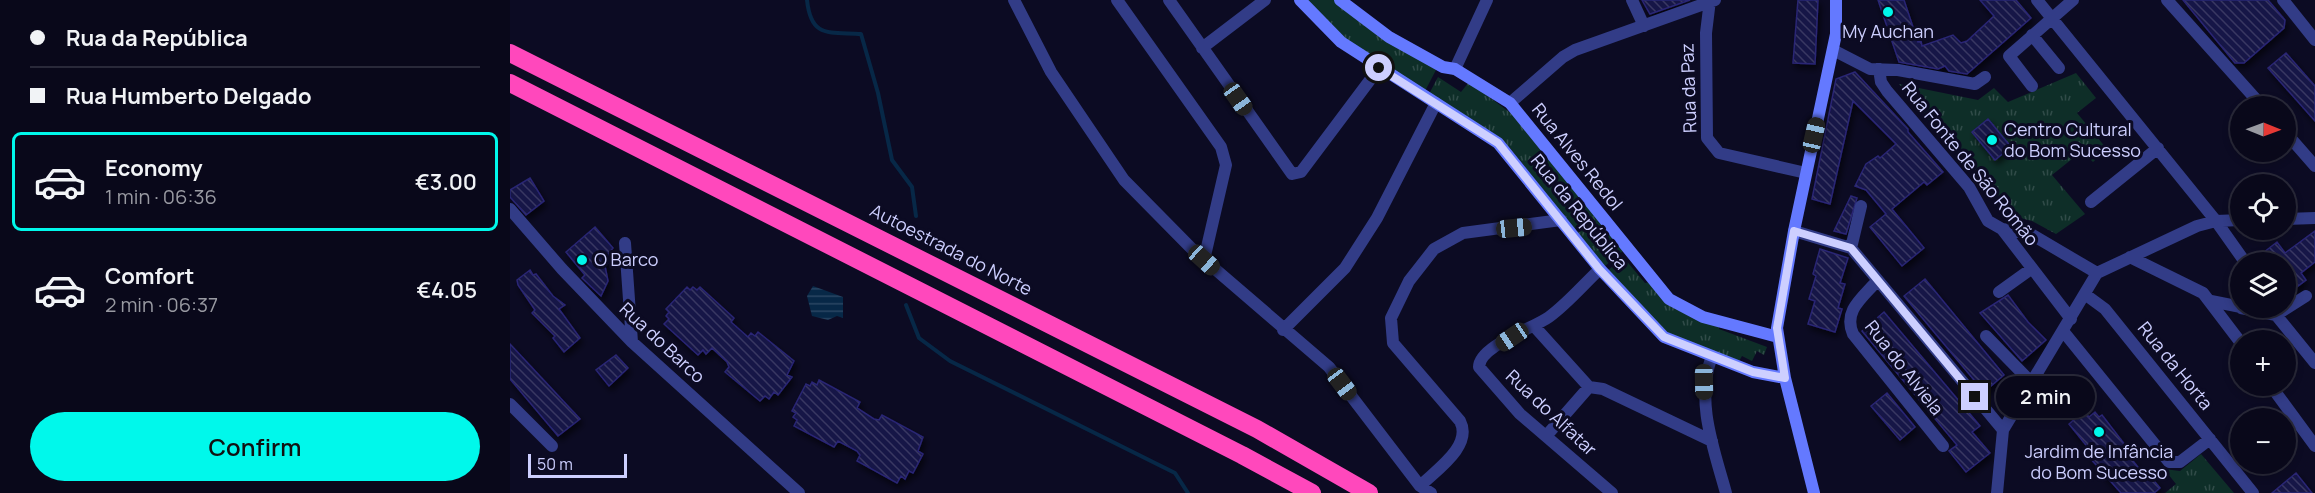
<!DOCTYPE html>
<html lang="en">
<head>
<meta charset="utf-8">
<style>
	:root { --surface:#09081a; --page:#171627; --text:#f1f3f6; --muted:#999aa2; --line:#292939; --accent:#00f8eb }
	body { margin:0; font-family:Manrope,sans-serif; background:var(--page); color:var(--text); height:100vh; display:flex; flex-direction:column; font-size:22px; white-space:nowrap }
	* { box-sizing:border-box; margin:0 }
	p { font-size:20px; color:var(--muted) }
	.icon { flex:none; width:33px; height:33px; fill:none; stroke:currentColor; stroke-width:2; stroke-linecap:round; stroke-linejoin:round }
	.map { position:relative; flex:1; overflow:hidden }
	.drawer { display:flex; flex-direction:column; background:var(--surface); width:510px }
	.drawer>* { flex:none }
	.banner { display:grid; align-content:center; height:132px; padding:0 30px; background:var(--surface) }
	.needle { width:39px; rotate:91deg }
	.fabs { position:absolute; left:1720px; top:96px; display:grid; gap:12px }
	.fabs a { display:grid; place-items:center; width:66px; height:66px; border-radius:50%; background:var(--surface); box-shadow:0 3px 9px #0003,0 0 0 2px var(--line); font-size:30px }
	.scale { position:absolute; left:18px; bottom:15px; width:99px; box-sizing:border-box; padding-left:6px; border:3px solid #cdcfff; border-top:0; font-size:16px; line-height:21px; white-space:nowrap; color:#cdcfff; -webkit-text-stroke:4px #0c0b23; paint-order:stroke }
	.end { position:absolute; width:27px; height:27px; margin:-14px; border:8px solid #cdcfff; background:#111; box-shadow:0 0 0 3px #111 }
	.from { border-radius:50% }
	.bubble { position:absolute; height:42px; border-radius:21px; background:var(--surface); box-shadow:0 3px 9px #0003,0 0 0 2px var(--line); font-size:20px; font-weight:600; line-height:42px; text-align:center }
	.car { position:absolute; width:18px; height:36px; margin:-18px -9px; border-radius:8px; box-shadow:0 0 4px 2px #0007; background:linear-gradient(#222 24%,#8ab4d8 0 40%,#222 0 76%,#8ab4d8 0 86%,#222 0) }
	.banner b { display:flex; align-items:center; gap:21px; height:57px; font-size:22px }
	.banner b+b { border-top:2px solid var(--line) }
	.banner i { width:15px; height:15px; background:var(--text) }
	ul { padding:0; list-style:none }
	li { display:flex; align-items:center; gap:18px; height:99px; margin:0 12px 9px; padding:0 18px; border:3px solid transparent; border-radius:9px }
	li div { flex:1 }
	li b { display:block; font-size:22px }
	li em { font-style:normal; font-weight:600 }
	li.active { border-color:var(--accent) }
	li>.icon { width:54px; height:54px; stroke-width:1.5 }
	.action { display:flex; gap:12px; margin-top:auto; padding:12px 30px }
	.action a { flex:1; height:69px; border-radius:36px; background:var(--accent); color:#111; font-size:24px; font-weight:600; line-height:69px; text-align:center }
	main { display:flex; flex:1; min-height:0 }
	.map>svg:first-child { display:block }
	.grass { fill:url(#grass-tufts) }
	.water { fill:url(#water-rules) }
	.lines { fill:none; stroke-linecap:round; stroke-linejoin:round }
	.stream { stroke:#072847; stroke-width:4 }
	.building { fill:url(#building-back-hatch); stroke:#292574; stroke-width:1.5; filter:url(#shadow) }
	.street { stroke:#323c87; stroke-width:12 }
	.secondary { stroke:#6479ff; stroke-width:12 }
	.highway { stroke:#ff48bc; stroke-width:18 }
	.route { stroke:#cdcfff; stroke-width:8 }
	.poi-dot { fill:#00f8eb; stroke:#0c0b23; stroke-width:2 }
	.labels { text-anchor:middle; stroke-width:6; stroke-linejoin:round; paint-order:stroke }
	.poi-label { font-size:18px; fill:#cdcfff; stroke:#0c0b23 }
	.street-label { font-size:18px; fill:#cdcfff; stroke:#0c0b23 }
</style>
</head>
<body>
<main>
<section class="drawer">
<div class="banner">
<b><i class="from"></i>Rua da República</b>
<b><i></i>Rua Humberto Delgado</b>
</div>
<ul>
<li class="active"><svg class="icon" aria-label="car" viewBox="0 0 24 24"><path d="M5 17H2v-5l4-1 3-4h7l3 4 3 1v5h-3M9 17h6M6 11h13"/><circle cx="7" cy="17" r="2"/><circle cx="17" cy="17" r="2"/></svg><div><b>Economy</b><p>1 min · 06:36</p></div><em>€3.00</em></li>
<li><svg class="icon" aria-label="car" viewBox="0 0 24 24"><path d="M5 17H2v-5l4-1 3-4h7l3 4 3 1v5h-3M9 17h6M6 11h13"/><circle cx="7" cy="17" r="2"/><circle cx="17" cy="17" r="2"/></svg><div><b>Comfort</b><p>2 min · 06:37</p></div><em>€4.05</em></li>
</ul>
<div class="action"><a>Confirm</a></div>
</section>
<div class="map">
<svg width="1805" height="493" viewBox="0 0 1805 493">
	<defs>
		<pattern id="grass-tufts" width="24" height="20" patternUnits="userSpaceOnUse" patternTransform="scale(1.5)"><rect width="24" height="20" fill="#0e2e28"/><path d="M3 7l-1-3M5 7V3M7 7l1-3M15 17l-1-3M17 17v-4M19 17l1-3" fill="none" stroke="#304b48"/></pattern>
		<pattern id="water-rules" width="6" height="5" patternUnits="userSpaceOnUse" patternTransform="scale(1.5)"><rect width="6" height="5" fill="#072847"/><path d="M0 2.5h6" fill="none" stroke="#2a4663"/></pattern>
		<pattern id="building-back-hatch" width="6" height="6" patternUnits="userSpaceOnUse" patternTransform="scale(1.5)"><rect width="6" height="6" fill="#181646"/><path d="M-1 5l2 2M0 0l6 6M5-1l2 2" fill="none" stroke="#383762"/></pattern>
		<filter id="shadow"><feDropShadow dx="2.5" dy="4.5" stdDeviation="3" flood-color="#0009"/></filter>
	</defs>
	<rect width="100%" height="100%" fill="#0c0b23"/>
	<path class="grass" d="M795,0H825L927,68L915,91L830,35Z
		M1566,73L1586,98L1567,113L1597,149L1583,162L1572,151L1542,175L1575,214L1546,234L1522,221L1498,215L1389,84L1468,100L1484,88L1498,102Z
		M928,77L951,92L959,82L1006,117L1113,251L1095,266L1000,148L919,94Z
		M1114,258L1135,283L1140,282L1209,325V329L1257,347L1254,355L1247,351L1242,361L1232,356L1229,361L1166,338L1155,330L1098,270Z
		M1691,454L1724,493H1655L1666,484L1654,469L1670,471Z"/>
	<path class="water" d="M303,286L333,297V318L327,316L318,320L302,316L297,296Z"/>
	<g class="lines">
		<path class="stream" d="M297,0C301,38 318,32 351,34L368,93L382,160L402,187L406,216
			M396,305L409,338L440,361L665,473L678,493"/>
	</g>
	<path class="building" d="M1132,0H1180L1140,14Z
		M1288,0H1308L1305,64L1283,63Z
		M1368,0H1394L1408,42L1411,41L1412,46L1443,35L1451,43L1457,41L1484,16L1470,0H1506L1521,18L1457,74L1439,71L1435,66L1428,69L1389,62Z
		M1673,0H1758L1775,20L1774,28L1734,63H1725Z
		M1776,53L1805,86V121L1758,68Z
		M1345,72L1398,129V132L1433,172L1417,185L1414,182L1382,209L1414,248L1392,266L1360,227L1376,214L1356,190L1345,186L1356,164L1368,156L1370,158L1386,144L1343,101L1320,204L1302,199L1326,79Z
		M1478,119L1501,147L1485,160L1462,132Z
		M20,178L34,201L16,215L0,197V190Z
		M1341,196L1347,198L1336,234L1324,231Z
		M85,227L103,248L98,254V263L95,266L98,281L91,296L72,278L75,275L56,252Z
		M1805,231V262L1791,273L1796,280L1776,295V262H1754L1749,256L1767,242L1775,253Z
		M1310,249L1338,258L1330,283L1335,284L1328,308L1332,309L1325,332L1298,324L1305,301L1299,299L1306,276L1303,274Z
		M20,270L23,275L26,274L43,296L55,305L49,309L70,338L54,352L43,338L45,336L22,313L25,310L8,285L7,280Z
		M1415,279L1494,375L1474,392L1394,296Z
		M177,287L180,290L183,287L187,290L190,287L224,318L221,322L238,337L241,333L245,336L248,332L284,361L277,375L282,377L268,395L264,392L259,399L255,396L250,401L215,372L219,367L217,362L202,348L196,354L193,350L188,355L154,324L159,319L156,316L159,312L156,309Z
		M1498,295L1518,322L1536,340L1512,361L1470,313Z
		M1374,312L1470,426L1462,432L1480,453L1456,472L1439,451L1447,445L1352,331Z
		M0,344L70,419L48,436L0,379Z
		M106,355L118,368L99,386L86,370Z
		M309,380L350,402L347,408L364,419L369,420L372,415L413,437L408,451L413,454L403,473L399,471L395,479L391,476L387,483L347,461L350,455L347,451L328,441L324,447L284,426L287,420L283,417L286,413L282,411L296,384L300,386L302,382L307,385Z
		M1377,393L1405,427L1390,440L1361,406Z
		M1574,411L1579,417L1585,412L1589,417L1592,415L1619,450L1616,452L1638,480L1641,477L1650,488L1644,493H1611L1580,458L1584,455L1559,424Z
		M1786,473L1802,493H1762Z"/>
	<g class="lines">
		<path class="street" d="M504,0L541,72L614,180L684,251L819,367L910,486L921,493
			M607,0L711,147L716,165L694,260
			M659,0L782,174L791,172L869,68
			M1122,0L1134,26
			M1200,0L1196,33L1197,138L1209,153L1296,173
			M1527,0L1706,221L1735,262
			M1657,0L1752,106
			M1773,0L1805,40
			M1522,35L1549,68
			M692,48L755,0
			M1323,50L1360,69L1388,70L1465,84L1475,77
			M945,69L977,0
			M1369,69L1371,82L1377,91L1459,187L1478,221L1492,229L1561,319
			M1522,86L1499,56L1563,0
			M1000,103L1053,57L1065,50L1205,0
			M1776,133L1805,166
			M1581,202L1648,148
			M0,209L52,269L122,342L289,493
			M1776,219L1805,218
			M1492,229L1519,233L1587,273
			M1284,231L1341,248L1493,430
			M115,243L122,342
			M1341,248L1351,206
			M1620,257L1693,293L1731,343
			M1090,269C1073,285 1057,304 1039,317C1024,328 969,346 969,367L1010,414L1102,493
			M1367,281C1352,298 1333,311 1343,334L1433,446
			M1489,292L1521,269
			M1576,295L1595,309L1743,493
			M1701,301L1731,307
			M1731,308L1766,315L1796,296
			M1768,310L1766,315L1805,363
			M1024,326L1079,387L1093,389L1202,441
			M773,330L835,268L867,218L926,103
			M1553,331L1659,462H1670L1700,439
			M1476,336L1521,382
			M1202,356C1185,401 1204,449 1216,493
			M1761,386L1805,446
			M0,404L42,446
			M1037,435L1079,387
			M910,486C926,470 963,446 950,421L883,343L881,318L899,281L924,249L953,233L1051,220
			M1487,493L1493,430L1587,273L1687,226L1706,221L1731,220"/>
		<path class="secondary" d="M790,0L831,42L988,143L1090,269L1154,337L1243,372L1275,378
			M830,0L879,37L933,67L945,69L1000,103L1159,299L1193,317L1268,337
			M1304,493L1275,378L1267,328L1284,231L1326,34V0"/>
		<path class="highway" d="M0,53L747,429L859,493
			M0,83L732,455L802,493"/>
	</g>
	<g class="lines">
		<path class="route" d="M869,68L988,143L1089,269L1154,337L1243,372L1275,378L1267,328L1284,231L1341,248L1465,397"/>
	</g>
	<g class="poi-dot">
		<circle cx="1378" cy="12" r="6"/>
		<circle cx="1482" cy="140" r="6"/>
		<circle cx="72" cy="260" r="6"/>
		<circle cx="1589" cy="432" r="6"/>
	</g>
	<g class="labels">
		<g class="poi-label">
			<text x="1378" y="38">My Auchan</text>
			<text x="1494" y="136" text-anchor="start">Centro Cultural<tspan x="1494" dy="21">do Bom Sucesso</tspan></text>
			<text x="84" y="266" text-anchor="start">O Barco</text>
			<text x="1589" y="458">Jardim de Infância<tspan x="1589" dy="21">do Bom Sucesso</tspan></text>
		</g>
		<g class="street-label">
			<text transform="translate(1179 88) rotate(-92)" y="6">Rua da Paz</text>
			<text transform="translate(1067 157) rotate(51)" y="6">Rua Alves Redol</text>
			<text transform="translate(1460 164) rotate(51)" y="6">Rua Fonte de São Romão</text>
			<text transform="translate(1069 212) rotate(51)" y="6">Rua da República</text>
			<text transform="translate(441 250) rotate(27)" y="6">Autoestrada do Norte</text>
			<text transform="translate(152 343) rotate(43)" y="6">Rua do Barco</text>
			<text transform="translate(1665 366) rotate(51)" y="6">Rua da Horta</text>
			<text transform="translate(1394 368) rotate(52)" y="6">Rua do Alviela</text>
			<text transform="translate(1041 413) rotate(43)" y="6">Rua do Alfatar</text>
		</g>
	</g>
</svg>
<div class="fabs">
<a><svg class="needle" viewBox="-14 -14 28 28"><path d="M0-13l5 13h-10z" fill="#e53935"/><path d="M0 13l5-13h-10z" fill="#999aa2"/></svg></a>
<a><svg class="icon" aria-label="locate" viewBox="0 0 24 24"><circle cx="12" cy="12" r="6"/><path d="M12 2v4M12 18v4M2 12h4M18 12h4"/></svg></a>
<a><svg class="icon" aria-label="layers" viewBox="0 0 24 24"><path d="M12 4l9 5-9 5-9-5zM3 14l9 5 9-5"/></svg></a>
<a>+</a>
<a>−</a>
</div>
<div class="scale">50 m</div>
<i class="end from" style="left:869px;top:68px"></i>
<i class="end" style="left:1465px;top:397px"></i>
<div class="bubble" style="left:1486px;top:376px;width:99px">2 min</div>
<i class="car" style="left:728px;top:99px;rotate:145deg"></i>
<i class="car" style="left:1304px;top:135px;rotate:13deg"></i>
<i class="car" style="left:1004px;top:228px;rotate:84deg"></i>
<i class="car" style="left:694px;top:260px;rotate:132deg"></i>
<i class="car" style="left:1002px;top:337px;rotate:236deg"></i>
<i class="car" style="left:1194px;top:382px;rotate:179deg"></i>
<i class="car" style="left:832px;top:384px;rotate:143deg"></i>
</div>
</main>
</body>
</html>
